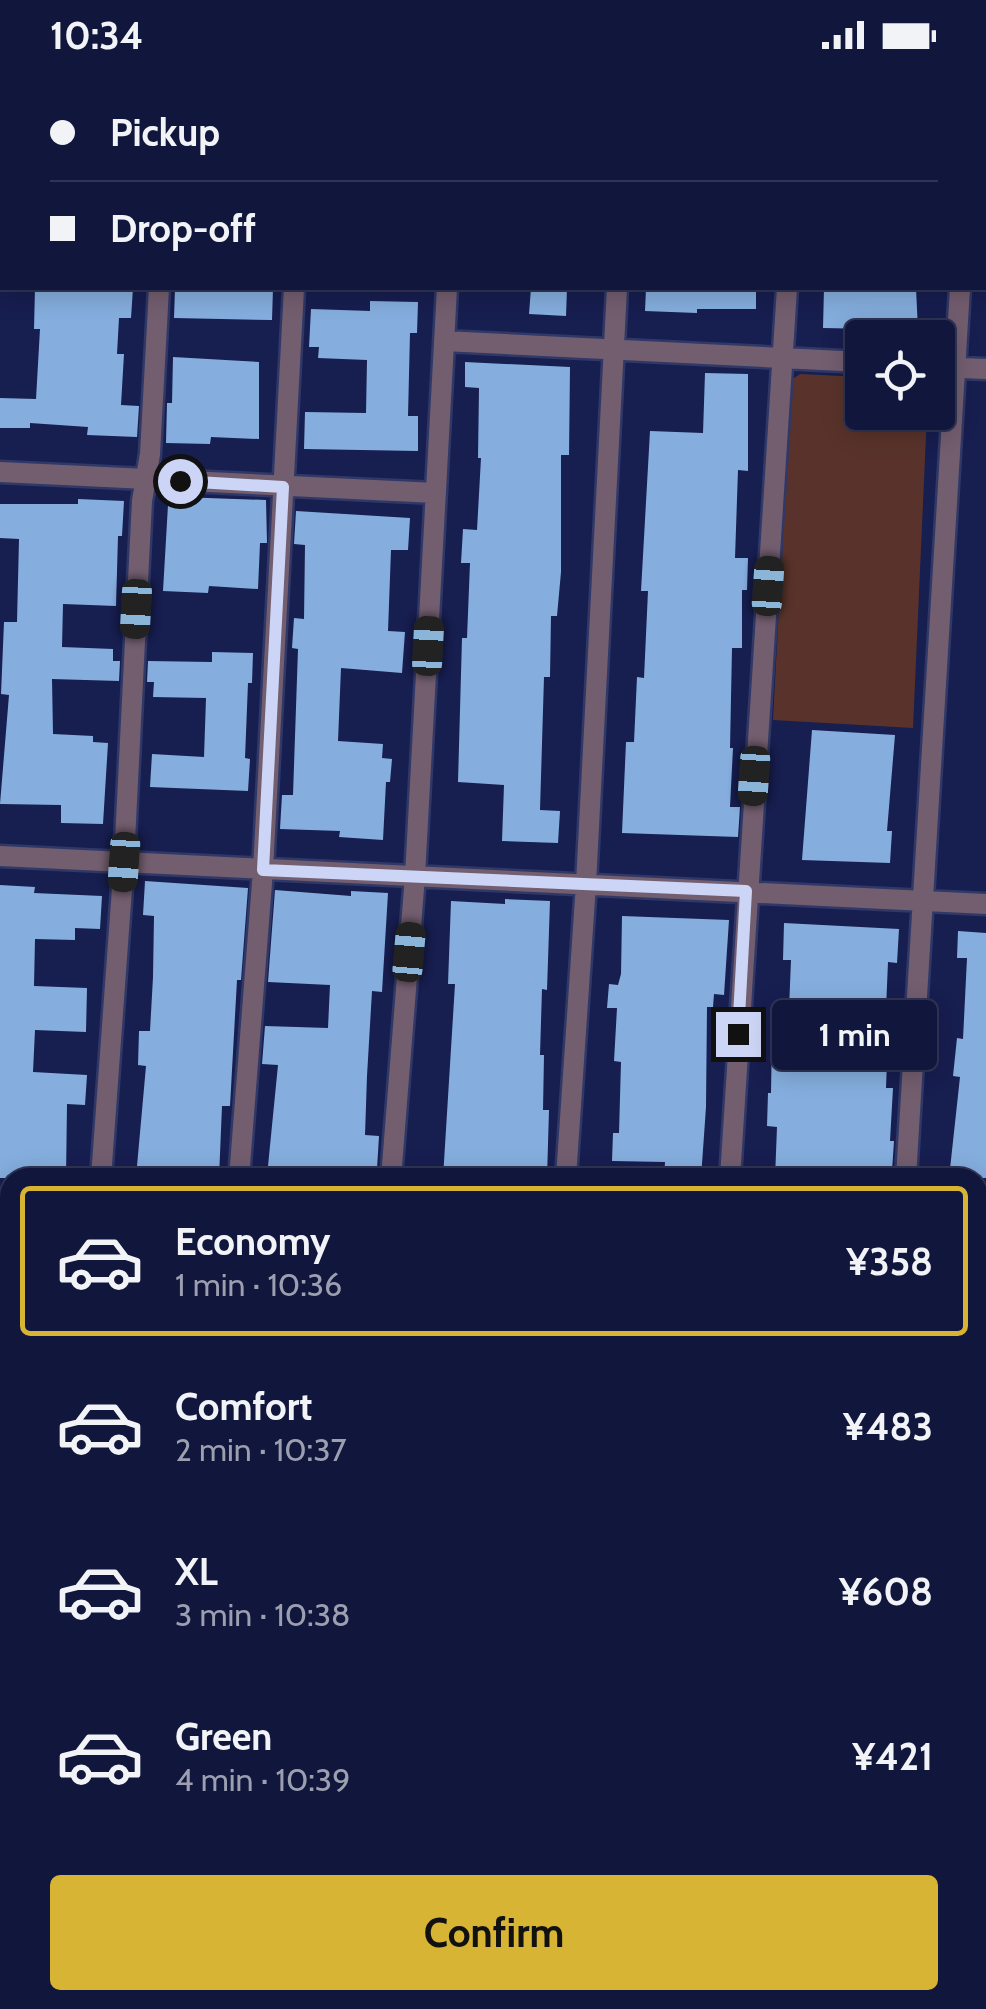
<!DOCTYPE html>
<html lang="en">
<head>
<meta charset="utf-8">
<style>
	:root { --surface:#11163c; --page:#1e2347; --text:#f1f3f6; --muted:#9c9faf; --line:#303556; --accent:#d7b434 }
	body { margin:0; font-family:Cabin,sans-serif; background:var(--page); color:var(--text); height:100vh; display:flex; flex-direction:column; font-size:38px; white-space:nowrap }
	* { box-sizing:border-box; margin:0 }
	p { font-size:32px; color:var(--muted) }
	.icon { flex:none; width:55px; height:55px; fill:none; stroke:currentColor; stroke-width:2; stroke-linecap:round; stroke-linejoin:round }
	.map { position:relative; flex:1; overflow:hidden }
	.details { position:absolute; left:0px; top:1098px; width:988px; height:842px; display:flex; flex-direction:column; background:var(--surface); border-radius:30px 30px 0 0; box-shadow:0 5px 25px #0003,0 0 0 2px var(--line) }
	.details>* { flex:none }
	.guide { position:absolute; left:0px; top:0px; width:988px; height:220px; box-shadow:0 5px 25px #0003,0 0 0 2px var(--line); display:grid; align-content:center; height:220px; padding:0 50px; background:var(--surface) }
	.buttons { position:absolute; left:845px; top:250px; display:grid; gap:20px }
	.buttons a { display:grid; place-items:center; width:110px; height:110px; border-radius:10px; background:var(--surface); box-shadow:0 5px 25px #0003,0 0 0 2px var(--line); font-size:50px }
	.end { position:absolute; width:45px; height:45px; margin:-22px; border:12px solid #ccd5f5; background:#111; box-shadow:0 0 0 5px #111 }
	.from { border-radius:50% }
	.bubble { position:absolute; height:70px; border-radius:10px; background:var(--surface); box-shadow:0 5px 25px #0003,0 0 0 2px var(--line); font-size:32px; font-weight:700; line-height:70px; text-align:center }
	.car { position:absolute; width:30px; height:60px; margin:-30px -15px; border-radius:12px; box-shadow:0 0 8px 2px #0007; background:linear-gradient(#222 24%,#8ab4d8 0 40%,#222 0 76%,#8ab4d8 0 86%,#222 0) }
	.guide b { display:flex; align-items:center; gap:35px; height:95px; font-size:38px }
	.guide b+b { border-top:2px solid var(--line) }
	.guide i { width:25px; height:25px; background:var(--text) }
	ul { padding:18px 0 0; list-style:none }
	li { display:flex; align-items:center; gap:30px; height:150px; margin:0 20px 15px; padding:0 30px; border:5px solid transparent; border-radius:10px }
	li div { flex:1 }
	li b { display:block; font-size:38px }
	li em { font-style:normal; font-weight:700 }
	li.current { border-color:var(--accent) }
	li>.icon { width:90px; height:90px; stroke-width:1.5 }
	.cta { display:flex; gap:20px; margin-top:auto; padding:20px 50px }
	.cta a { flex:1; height:115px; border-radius:10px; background:var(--accent); color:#111; font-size:40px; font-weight:700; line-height:115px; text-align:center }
	.status { display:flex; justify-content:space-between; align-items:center; height:70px; padding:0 50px; background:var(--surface); direction:ltr }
	.status svg { height:28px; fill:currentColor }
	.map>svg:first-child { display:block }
	.green { fill:#59332b }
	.building { fill:#85aede }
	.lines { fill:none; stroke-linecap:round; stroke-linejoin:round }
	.minor-casing { stroke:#303867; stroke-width:25 }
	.minor { stroke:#735e6f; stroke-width:20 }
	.route { stroke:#ccd5f5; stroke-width:12 }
</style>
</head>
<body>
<div class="status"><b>10:34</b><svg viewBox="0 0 49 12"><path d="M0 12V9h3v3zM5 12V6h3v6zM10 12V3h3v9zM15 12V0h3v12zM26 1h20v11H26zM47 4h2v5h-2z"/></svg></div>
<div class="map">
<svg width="986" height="1939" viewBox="0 0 986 1939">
	<rect width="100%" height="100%" fill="#171e50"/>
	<path class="green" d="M800,304L862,307V342L927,343L913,658L773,650L791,310Z
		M548,1930H788L755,1939H551Z"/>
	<path class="building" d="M35,218H133L131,248H119L117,284H124L121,335L139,336L137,367L87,365L88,357L30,353V358H0V328L36,329L40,259H34Z
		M175,218H273L272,250L174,248Z
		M531,218H567L566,246L529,244Z
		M646,218H756V239H697V243L645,241Z
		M824,218H916L918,260L823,258Z
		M370,231L418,232L417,263H410L408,346H418V381L304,379L305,342L366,343L367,290L318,288L319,277H309L311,239L370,241Z
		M173,287L259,292V369L211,367L210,374L166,373L167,333H172Z
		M465,292L570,297L569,385H561V502L557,546H551L550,607H544L540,740L560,741L558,773L502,771L504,715L458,712L462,568H467L470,493H461L463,459L477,460L481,388H478L479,318L465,317Z
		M705,303L748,304V401L738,400L735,488H748L747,520H742V578H732L730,678H733L730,737H740L738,767L622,763L626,672H634L637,607L644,608L648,521H641L650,361L703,363Z
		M180,427L266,430L267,473H260L258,519L209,516L208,523L163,521L168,435H179Z
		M78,429L124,431L122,466H118L116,536L63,534L62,577L113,579V591H120L119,611L52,609L53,664L93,666V672L108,673L103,754L61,753V735L0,734L9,625L1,624L4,552H17L19,469L0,468V434H78Z
		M296,441L410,448L408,480H391L388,561L405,562L402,603L341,598L338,671L383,674L382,688L392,689L390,712H386L383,770L339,767L340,761L280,759L282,725H293L298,579L292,578L294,548L304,549L305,475L294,474Z
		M212,582L253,583L252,613H248L245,688L250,689L248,721L150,717L152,684L204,687L206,628L153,627L154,612H147L148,591L212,592Z
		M812,660L895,665L887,761H892L890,793L802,790Z
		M145,811L248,818L241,910H237L230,1036H222L219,1108H186V1098L137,1096L146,996L138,995L139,961H150L153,907L154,846L143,845Z
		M0,815L35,817L34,823L102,826L100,859L75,858V870L35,869L34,916L87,918L86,962L35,960L33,1002L87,1005L85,1035L67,1034L66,1108H0Z
		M275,820L351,826V821L388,823L382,922L372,921L367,1006L365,1065L379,1066L377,1099L268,1096L278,995L262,994L265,956L328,958L330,915L268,912Z
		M505,829L550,831L547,920L542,919L540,985H544L543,1040H549L547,1108H443L455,914H448L451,831L505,834Z
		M622,846L729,850L724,925L714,924L713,937H707L706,1037L701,1108H664L665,1092L612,1091L613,1063H619L621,992L614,991L617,938H607L609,914L618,915L621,904Z
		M784,853L899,859L897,893L888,892L885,963H888L886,1018H893L890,1071H894L892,1101L822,1097L821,1108H775L777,1057L767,1056L768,1023H771L772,964H788L791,890H783Z
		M958,861L986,863V1108H949L960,1007L953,1006L957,968L963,969L967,888H957Z"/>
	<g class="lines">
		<defs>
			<path id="minor" d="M170,2V0
				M305,2V0
				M458,2V0
				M628,2V0
				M798,2V0
				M970,2V0
				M0,19H2
				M444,271L862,292
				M938,297L986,299
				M0,402L436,423
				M0,786L986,834
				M101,1108L124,791L142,431L150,384L159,218
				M239,1108L263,800L294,218
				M391,1108L415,806L447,218
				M566,1108L586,814L617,218
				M730,1108L787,218
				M906,1108L960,218
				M0,1177H10
				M978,1506L986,1503
				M978,1606L986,1651
				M0,1788L10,1785
				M978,1895L986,1893
				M82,1930L84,1939
				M219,1930L221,1939
				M428,1930L430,1939
				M896,1930L899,1939
				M818,1939L851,1930"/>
		</defs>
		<use href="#minor" class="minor-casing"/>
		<use href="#minor" class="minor"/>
	</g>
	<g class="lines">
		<path class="route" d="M180,411L283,417L263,800L746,821L738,964"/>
	</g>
</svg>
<div class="buttons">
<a><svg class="icon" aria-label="locate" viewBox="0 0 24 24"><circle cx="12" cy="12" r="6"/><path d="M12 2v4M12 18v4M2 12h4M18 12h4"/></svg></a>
</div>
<i class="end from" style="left:180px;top:411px"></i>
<i class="end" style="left:738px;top:964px"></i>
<div class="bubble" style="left:772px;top:930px;width:165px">1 min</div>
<i class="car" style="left:768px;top:516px;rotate:4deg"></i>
<i class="car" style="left:136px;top:539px;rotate:183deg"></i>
<i class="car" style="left:428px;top:576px;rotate:3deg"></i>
<i class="car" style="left:754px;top:706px;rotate:184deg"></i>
<i class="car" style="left:124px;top:792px;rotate:184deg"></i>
<i class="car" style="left:409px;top:882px;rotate:5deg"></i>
<div class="guide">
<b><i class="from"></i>Pickup</b>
<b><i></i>Drop-off</b>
</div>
<section class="details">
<ul>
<li class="current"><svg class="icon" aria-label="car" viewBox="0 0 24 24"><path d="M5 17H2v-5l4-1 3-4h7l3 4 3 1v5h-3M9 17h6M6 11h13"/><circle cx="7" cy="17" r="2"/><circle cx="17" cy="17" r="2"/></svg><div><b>Economy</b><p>1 min · 10:36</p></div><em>¥358</em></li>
<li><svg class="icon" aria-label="car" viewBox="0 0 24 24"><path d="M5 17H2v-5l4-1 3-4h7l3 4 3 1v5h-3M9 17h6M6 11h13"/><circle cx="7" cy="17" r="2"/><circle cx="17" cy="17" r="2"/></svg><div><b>Comfort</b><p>2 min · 10:37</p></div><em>¥483</em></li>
<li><svg class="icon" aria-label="car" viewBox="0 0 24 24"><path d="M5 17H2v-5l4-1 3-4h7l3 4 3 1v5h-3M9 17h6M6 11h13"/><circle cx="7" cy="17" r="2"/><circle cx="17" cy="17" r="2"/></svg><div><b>XL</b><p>3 min · 10:38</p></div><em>¥608</em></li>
<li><svg class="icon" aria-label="car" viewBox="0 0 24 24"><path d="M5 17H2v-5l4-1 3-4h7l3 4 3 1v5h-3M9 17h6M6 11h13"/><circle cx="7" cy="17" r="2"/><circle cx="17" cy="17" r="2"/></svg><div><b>Green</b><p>4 min · 10:39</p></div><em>¥421</em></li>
</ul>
<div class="cta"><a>Confirm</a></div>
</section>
</div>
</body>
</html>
